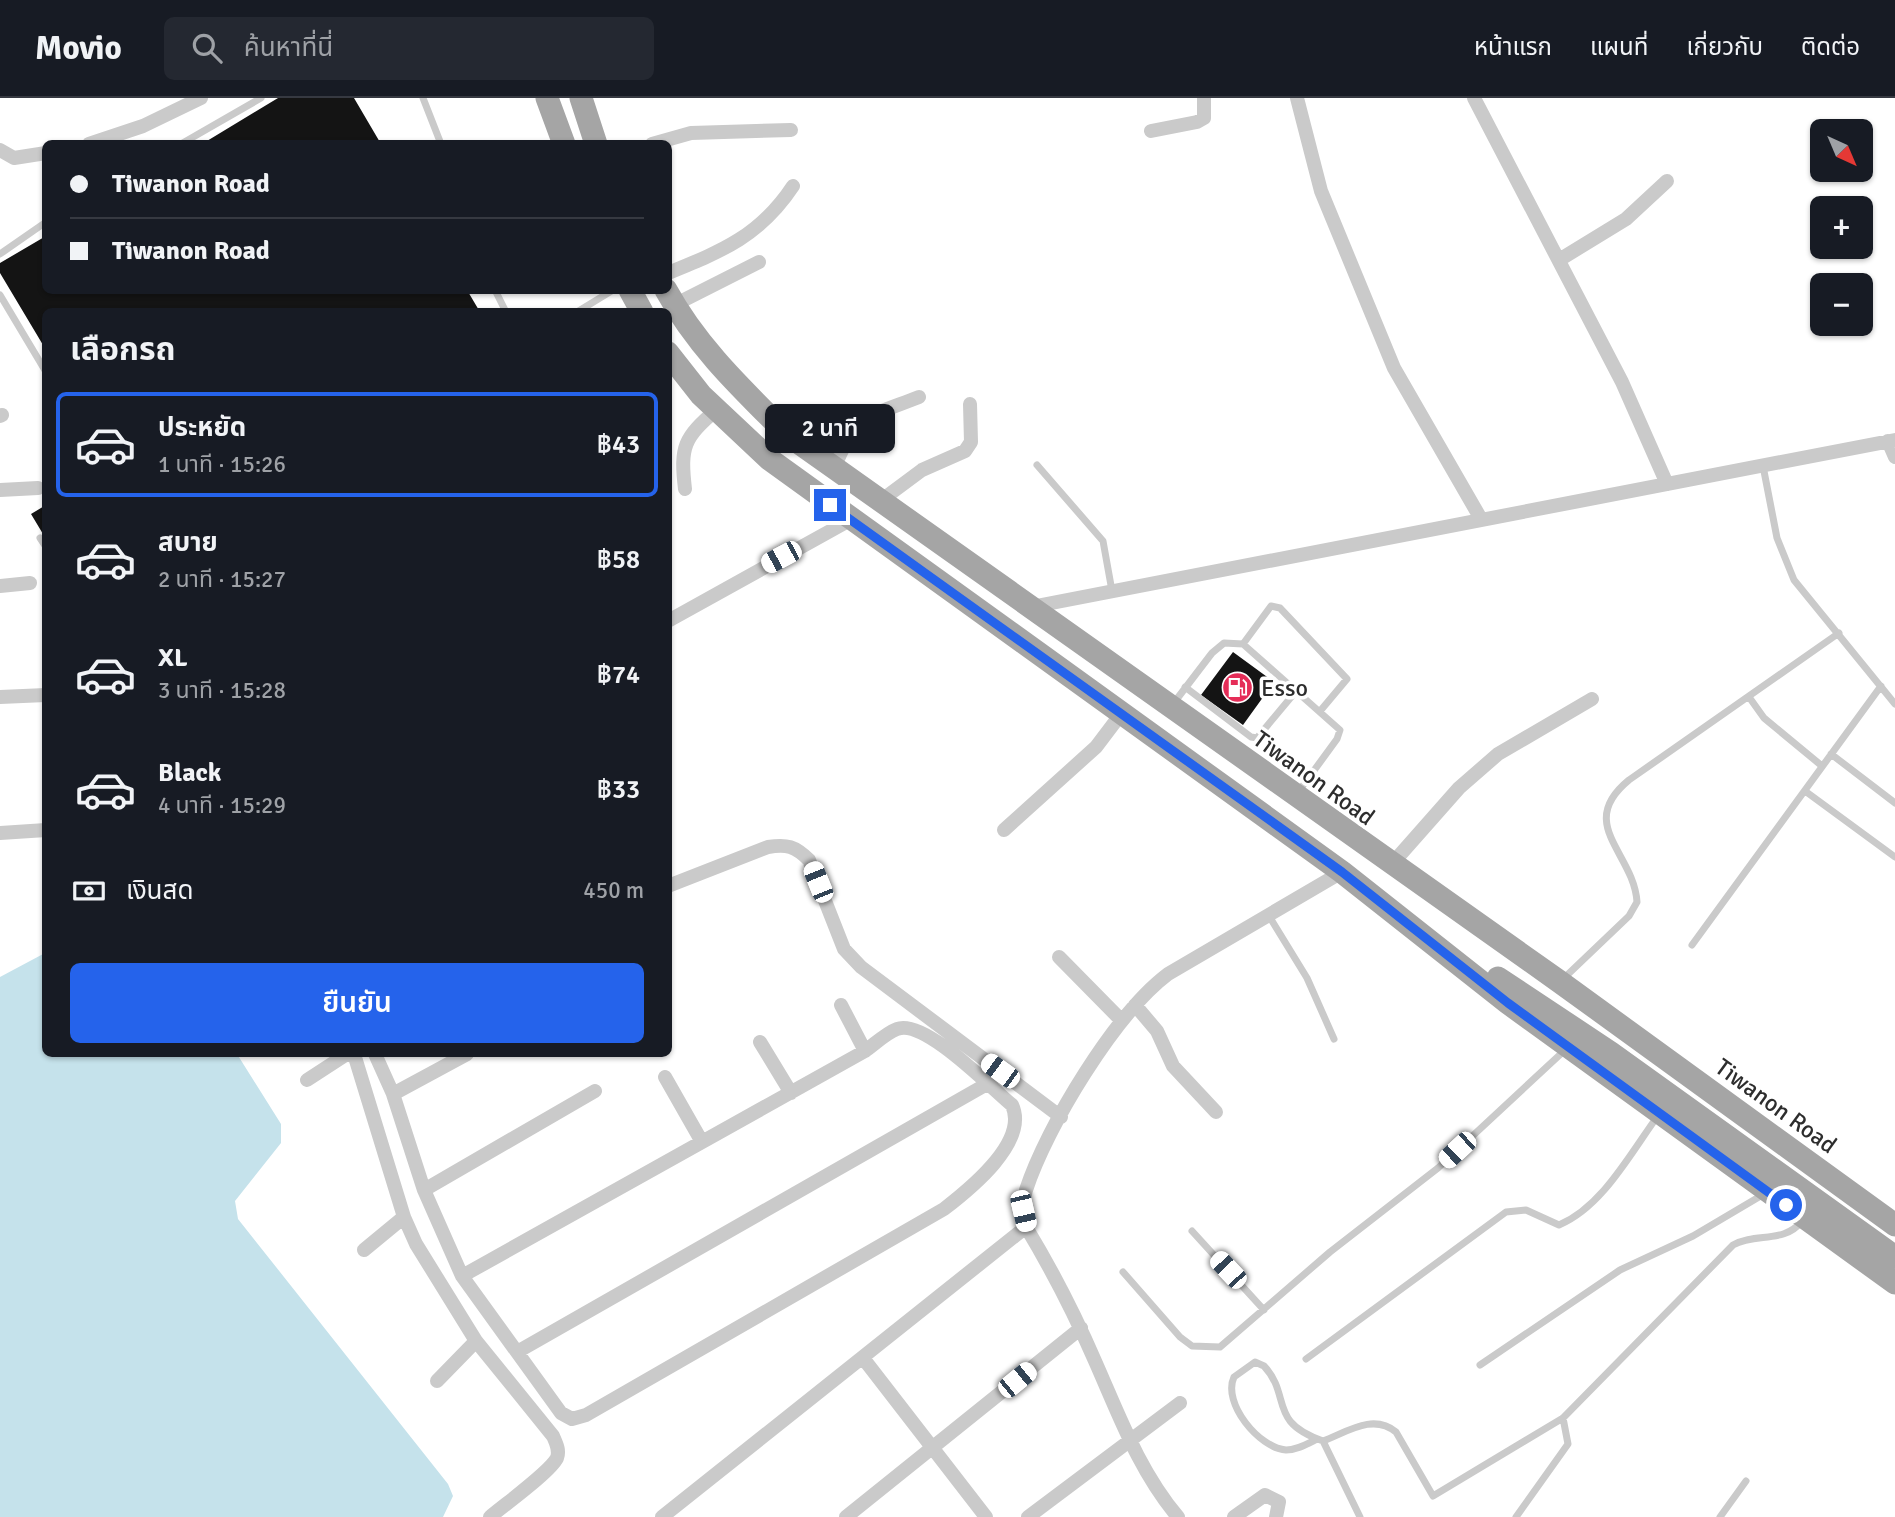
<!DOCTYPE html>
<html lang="th">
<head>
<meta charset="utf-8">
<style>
	:root { --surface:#171b24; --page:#242831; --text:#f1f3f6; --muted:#9ea1a6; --line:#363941; --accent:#2563eb }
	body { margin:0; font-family:Signika,"Noto Sans Thai",sans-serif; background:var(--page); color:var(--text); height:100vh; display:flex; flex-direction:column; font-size:26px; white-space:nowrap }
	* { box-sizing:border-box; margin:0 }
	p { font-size:23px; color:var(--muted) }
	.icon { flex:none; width:38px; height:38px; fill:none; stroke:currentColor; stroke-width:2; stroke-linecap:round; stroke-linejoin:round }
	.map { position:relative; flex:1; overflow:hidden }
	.drawer { position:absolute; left:42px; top:210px; width:630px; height:749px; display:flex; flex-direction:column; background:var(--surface); border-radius:10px; box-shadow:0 2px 5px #0004 }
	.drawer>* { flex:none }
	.guide { position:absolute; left:42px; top:42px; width:630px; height:154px; border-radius:10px; box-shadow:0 2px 5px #0004; display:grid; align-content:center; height:154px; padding:0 28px; background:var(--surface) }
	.needle { width:46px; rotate:136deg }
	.fabs { position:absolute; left:1810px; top:21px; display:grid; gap:14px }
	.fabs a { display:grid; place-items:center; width:63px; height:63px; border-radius:10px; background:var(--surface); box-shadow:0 2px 5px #0004; font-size:35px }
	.end { position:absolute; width:32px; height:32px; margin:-16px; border:9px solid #2563eb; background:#fff; box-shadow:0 0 0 4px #fff }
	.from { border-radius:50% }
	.bubble { position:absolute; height:49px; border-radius:10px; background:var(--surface); box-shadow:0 2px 5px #0004; font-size:23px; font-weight:600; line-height:49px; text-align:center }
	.car { position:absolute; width:21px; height:42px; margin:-21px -10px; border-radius:9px; box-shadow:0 0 5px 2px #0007; background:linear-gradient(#fff 24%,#345 0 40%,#fff 0 76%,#345 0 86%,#fff 0) }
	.guide b { display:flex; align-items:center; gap:24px; height:66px; font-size:26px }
	.guide b+b { border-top:2px solid var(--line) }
	.guide i { width:18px; height:18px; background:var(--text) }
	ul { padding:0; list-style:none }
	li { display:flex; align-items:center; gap:21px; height:105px; margin:0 14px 10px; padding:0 14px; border:4px solid transparent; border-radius:10px }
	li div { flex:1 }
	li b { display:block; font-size:26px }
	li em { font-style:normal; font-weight:600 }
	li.on { border-color:var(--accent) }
	li>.icon { width:63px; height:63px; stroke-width:1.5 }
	h2 { padding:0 28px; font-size:32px; line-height:84px }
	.pay { display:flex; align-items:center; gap:18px; height:77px; padding:0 28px; font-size:26px }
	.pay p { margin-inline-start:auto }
	.primary-button { display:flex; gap:14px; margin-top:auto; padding:14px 28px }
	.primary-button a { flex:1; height:80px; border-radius:10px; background:var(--accent); color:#fff; font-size:28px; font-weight:600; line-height:80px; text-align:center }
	header { display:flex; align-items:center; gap:42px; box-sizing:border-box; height:98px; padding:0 35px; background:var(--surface); border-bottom:2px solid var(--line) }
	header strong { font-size:33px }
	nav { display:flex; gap:38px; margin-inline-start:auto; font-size:24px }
	.search { width:490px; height:63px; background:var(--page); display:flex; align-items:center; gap:18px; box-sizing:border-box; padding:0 24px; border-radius:10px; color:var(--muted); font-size:26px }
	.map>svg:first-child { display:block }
	.water { fill:#c5e2eb }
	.building { fill:#141414 }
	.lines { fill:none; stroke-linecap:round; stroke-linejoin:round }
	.lane { stroke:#cacaca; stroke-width:7 }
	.street { stroke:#cacaca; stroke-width:14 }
	.primary { stroke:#a5a5a5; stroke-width:23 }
	.route { stroke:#2563eb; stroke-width:9 }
	.labels { text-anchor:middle; stroke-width:7; stroke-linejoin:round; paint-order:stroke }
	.poi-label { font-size:24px; fill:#2d2d2d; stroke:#fff; text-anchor:start }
	.street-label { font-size:24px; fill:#2d2d2d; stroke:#fff }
</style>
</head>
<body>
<header>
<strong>Movio</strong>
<div class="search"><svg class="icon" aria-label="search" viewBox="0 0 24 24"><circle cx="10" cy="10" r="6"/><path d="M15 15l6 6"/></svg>ค้นหาที่นี่</div>
<nav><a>หน้าแรก</a><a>แผนที่</a><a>เกี่ยวกับ</a><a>ติดต่อ</a></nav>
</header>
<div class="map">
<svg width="1895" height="1419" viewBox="0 0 1895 1419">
	<rect width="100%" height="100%" fill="#fff"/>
	<path class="water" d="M45,855L46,956H237L281,1026V1045L235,1103L238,1121L448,1386L453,1398L443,1419H0V879Z"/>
	<path class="building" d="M278,0H354L381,46H202Z
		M46,138V192H467L480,214H46V252L0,175V165Z
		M46,407V441L31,416Z
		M1233,554L1274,584L1243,627L1201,597Z"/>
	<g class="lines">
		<path class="lane" d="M423,0L441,46
			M181,46L261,0
			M0,156L46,124
			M495,192L506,214
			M0,197L46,274
			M577,214L613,192
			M1037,367L1103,443L1112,493
			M1763,368L1777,440L1794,482L1895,606
			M40,440L46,449
			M1243,546L1271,508L1280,510L1347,581L1321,612
			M1185,589L1251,639L1257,640L1297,592
			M1749,599L1764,620L1822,668
			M1173,606L1212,555L1224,545L1243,546L1340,632L1337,641L1299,693
			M1831,656L1895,705
			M1805,693L1895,759
			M1269,818L1307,880L1334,941
			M1692,847L1881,588
			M1563,881L1629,818L1637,804C1634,755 1575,726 1629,682L1839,535
			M1192,1133L1264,1212
			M1123,1174L1180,1239L1192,1248L1220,1249L1330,1154L1438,1070L1565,952
			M1306,1261L1506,1114L1526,1112L1559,1127C1602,1109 1630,1056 1657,1019
			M1480,1267L1620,1172L1693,1138L1764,1096
			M1317,1341C1307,1346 1297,1352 1286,1352C1259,1350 1222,1305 1234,1279L1255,1264L1264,1268C1292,1298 1267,1324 1323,1343C1347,1334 1373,1315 1396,1334L1433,1398L1563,1320L1733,1147C1756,1134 1784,1146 1802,1123
			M1323,1343L1360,1419
			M1516,1419L1568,1346L1563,1320
			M1720,1419L1746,1383"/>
		<path class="street" d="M1297,0L1321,93L1394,270L1481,421
			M1474,0L1622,284L1667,386
			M1151,33L1197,24L1204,20V0
			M89,46L143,28L201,0
			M652,46L691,35L791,32
			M0,52L14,60L46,55
			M1559,162L1626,121L1667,83
			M668,175C722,153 760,138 793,88
			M674,207L759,164
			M0,318L2,317
			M1888,343L1895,359
			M834,371C855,316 868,319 919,299
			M685,391C680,348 684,340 716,312
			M0,392L38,390
			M879,404L922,372L965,353L971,344L970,306
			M0,488L30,485
			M1031,509L1895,342
			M668,523L850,422
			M0,599L46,597
			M1004,732L1096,649L1121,616
			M0,735L46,732
			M1391,767L1459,690L1498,656L1592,601
			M668,788L768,749C787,746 795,748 809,762L844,851L861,869L1061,1019
			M1059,859L1121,922
			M841,907L865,953
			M1135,907L1157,933L1173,968L1216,1014
			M760,944L791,995
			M354,956L404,1119L416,1146L476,1243L553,1338C556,1345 560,1352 557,1360C550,1374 504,1407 490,1419
			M375,956L393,996L424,1092L462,1178L561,1315L572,1321L586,1317L944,1111C970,1091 1029,1044 1012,1007C990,989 924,920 897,931C886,935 875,946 865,953L462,1178
			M665,979L702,1044
			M307,982L347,956
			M393,996L467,956
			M424,1092L595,993
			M364,1152L404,1119
			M517,1254L987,986
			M863,1260L986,1419
			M437,1283L476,1243
			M662,1419L1026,1129
			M846,1419L1081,1230
			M1028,1419L1180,1305
			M1178,1419C1139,1373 1119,1317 1095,1263C1075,1217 1052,1172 1026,1129C1024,1116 1022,1104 1026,1092C1047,1028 1115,916 1168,876L1342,774
			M1234,1419L1265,1397L1279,1404L1276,1419"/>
		<path class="primary" d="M547,0L564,46
			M581,0L596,46
			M630,192L642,214
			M666,192C697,249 743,292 788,337L1560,884L1895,1127
			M668,255L701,297L769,361L1342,774L1508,905L1895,1185
			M1498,880L1611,955L1895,1159"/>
	</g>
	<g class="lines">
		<path class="route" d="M830,407L1342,774L1508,905L1786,1107"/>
	</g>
	<defs>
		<symbol id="fuel-disc" viewBox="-11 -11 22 22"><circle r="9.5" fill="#e52d58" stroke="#fff"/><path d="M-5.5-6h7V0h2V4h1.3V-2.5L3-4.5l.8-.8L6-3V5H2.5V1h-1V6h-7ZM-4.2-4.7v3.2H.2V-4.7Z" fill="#fff"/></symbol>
	</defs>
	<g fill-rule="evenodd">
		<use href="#fuel-disc" x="1220" y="572" width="35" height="35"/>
	</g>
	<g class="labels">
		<g class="poi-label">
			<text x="1261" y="598">Esso</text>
		</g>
		<g class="street-label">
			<text transform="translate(1314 680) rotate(36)" y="8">Tiwanon Road</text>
			<text transform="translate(1776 1008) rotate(36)" y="8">Tiwanon Road</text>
		</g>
	</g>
</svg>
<div class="fabs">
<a><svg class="needle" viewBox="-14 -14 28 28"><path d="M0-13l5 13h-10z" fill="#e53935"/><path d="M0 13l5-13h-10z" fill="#9ea1a6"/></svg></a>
<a>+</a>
<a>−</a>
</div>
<i class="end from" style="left:1786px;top:1107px"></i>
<i class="end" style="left:830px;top:407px"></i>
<div class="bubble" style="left:765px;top:306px;width:130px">2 นาที</div>
<i class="car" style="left:781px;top:459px;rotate:242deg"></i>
<i class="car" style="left:818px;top:784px;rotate:338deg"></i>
<i class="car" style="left:1000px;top:973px;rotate:306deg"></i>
<i class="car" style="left:1457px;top:1052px;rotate:227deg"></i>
<i class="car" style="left:1023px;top:1113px;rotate:167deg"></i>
<i class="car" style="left:1228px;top:1172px;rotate:317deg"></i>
<i class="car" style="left:1017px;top:1282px;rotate:51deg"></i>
<div class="guide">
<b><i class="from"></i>Tiwanon Road</b>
<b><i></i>Tiwanon Road</b>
</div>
<section class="drawer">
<h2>เลือกรถ</h2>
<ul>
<li class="on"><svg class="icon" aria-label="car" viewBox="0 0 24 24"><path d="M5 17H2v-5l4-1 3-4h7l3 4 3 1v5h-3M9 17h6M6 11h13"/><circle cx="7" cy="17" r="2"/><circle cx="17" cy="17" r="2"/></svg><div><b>ประหยัด</b><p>1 นาที · 15:26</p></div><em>฿43</em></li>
<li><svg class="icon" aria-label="car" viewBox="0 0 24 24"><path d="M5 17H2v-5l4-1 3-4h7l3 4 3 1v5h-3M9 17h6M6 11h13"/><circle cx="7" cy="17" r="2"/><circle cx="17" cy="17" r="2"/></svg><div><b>สบาย</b><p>2 นาที · 15:27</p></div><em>฿58</em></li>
<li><svg class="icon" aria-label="car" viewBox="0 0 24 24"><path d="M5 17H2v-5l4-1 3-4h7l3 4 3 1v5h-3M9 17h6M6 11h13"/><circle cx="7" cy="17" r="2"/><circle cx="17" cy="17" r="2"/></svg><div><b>XL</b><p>3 นาที · 15:28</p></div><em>฿74</em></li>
<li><svg class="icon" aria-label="car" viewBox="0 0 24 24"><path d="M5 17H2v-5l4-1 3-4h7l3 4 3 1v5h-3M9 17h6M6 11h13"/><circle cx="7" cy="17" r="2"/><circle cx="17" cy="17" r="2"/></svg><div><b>Black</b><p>4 นาที · 15:29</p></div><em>฿33</em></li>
</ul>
<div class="pay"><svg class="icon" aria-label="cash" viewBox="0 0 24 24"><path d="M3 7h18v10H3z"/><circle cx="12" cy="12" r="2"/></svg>เงินสด<p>450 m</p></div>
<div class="primary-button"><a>ยืนยัน</a></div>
</section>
</div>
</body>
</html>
